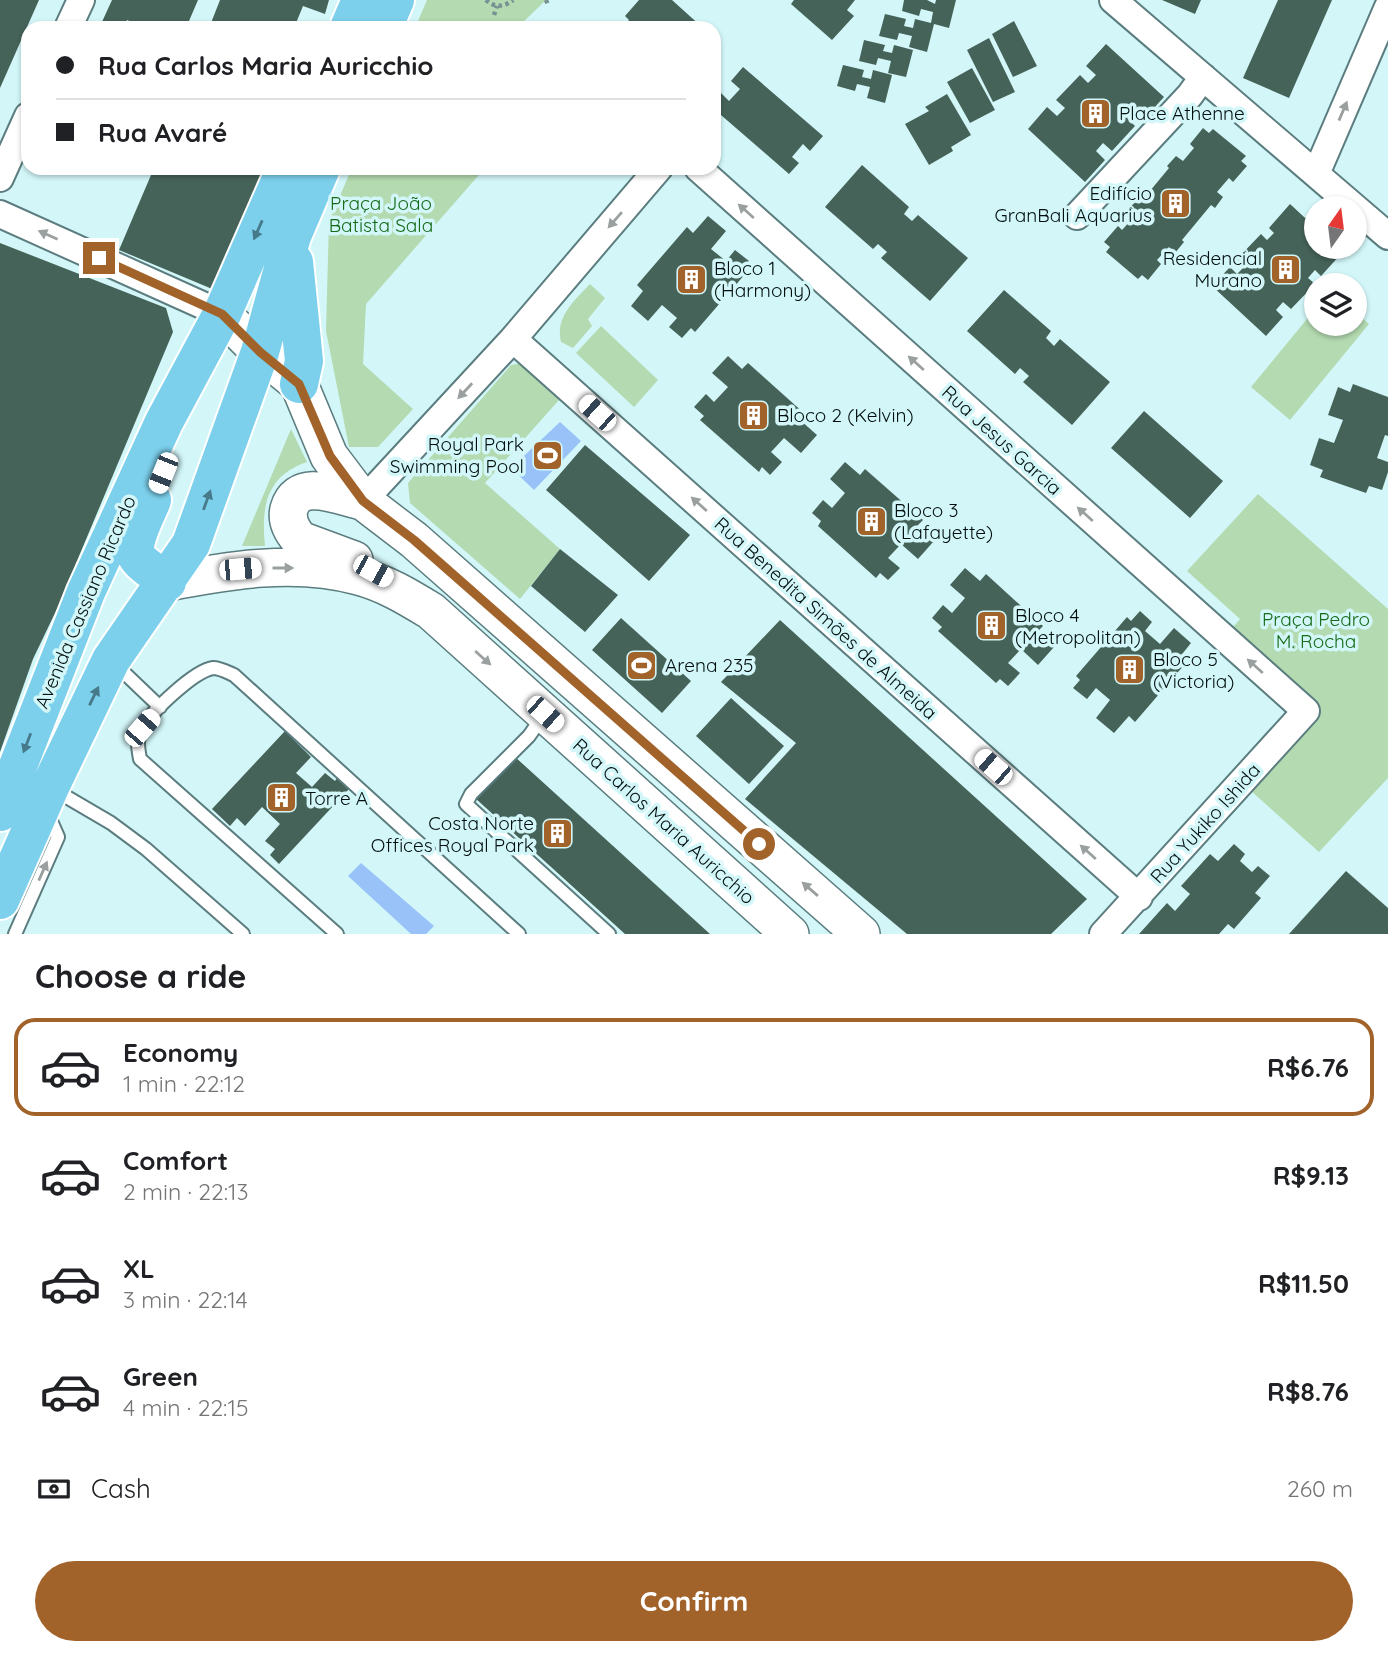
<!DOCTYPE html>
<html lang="en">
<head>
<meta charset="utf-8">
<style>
	:root { --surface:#fff; --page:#f2f2f2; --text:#202124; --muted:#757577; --line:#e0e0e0; --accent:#a2632a }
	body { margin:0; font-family:Quicksand,sans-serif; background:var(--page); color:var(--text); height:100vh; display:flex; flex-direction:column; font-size:26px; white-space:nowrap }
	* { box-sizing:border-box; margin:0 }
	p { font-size:23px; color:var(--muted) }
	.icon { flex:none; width:38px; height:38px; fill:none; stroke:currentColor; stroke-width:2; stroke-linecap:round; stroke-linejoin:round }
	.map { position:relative; height:934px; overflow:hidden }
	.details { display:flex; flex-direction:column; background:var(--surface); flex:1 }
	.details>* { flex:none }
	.banner { position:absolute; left:21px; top:21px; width:700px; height:154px; border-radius:21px; box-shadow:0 2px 5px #0004; display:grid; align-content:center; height:154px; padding:0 35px; background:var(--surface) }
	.needle { width:46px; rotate:14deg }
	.fabs { position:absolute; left:1304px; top:196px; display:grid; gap:14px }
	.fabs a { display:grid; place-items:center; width:63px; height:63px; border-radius:50%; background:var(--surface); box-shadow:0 2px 5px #0004; font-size:35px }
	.end { position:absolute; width:32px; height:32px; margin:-16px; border:9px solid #a2632a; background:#fff; box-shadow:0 0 0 4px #fff }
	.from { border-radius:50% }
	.car { position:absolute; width:21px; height:42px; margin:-21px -10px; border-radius:9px; box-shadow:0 0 5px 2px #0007; background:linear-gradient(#fff 24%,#345 0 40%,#fff 0 76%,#345 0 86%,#fff 0) }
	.banner b { display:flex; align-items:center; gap:24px; height:66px; font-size:26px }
	.banner b+b { border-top:2px solid var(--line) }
	.banner i { width:18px; height:18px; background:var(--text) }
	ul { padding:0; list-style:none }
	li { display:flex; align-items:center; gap:21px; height:98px; margin:0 14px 10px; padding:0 21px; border:4px solid transparent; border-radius:21px }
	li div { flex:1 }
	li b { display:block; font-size:26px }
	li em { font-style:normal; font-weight:800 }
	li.selected { border-color:var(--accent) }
	li>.icon { width:63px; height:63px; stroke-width:1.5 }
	h2 { padding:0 35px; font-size:32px; line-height:84px }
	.pay { display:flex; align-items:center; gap:18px; height:77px; padding:0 35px; font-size:26px }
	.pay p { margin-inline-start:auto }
	.primary-button { display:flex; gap:14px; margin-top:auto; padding:14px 35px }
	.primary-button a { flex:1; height:80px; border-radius:42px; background:var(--accent); color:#fff; font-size:28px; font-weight:800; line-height:80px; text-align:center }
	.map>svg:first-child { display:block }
	.green { fill:#b3dab0 }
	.water { fill:#98c2f8 }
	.building { fill:#466359 }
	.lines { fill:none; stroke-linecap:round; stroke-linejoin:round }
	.service-casing { stroke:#5c7d7f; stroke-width:16 }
	.minor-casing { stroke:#5c7d7f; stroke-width:30 }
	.secondary-casing { stroke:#5c7d7f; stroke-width:40 }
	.primary-casing { stroke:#fff; stroke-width:42 }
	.path { stroke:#779192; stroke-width:4.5; stroke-dasharray:3.5 3.5; stroke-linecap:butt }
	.service { stroke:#fff; stroke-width:12 }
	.minor { stroke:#fff; stroke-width:26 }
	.secondary { stroke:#fff; stroke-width:37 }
	.primary { stroke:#7cd0ec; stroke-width:38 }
	.oneway { fill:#9a9f9f }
	.oneway2 { fill:#467989 }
	.route { stroke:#a2632a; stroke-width:9 }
	.labels { text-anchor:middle; stroke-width:7; stroke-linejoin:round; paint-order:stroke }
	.poi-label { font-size:19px; fill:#030f0f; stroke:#d3f7f9; text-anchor:start }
	.park-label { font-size:19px; fill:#146a16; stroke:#d3f7f9 }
	.street-label { font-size:19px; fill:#030f0f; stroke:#d3f7f9 }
</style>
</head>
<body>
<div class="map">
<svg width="1388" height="934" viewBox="0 0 1388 934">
	<rect width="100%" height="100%" fill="#d3f7f9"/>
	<path class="green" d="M427,0H546L517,28H415Z
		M352,168H485L366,304L363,364L413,409L378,447H349L326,331L329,221Z
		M590,284L605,298L588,319L592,326L573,348L561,342C555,317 574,301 590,284Z
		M1316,308V324H1354L1355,312L1369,324L1290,420L1251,387Z
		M601,326L658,380L634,407L576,353Z
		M522,363L559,400L485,483L560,549L520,599L410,503L408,483L511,365Z
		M291,429L307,462C266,476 261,507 265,546H242Z
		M1258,494L1388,609V778L1319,852L1250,790L1318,716L1227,634L1240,619L1187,571Z"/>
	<path class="water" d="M560,422L581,441L534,490L511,468Z
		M361,863L434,926L426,934H411L348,876Z"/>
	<path class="building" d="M0,0H39L0,88Z
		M112,0H198L186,28H146L127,20L124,28H108L101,24Z
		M220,0H329L325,14L303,6L294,28H209Z
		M639,0H672L703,28H627L624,26L629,20L625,16Z
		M794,0H855L847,10L854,16L832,40L791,4Z
		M904,0H927L935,4L936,0H956L949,28L934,24L927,52L909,47L912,36L899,33L897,40L879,36L885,14L906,19L904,26L913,28L915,19L931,23L933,12L921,9L919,16L902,11Z
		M1162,0H1201L1195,14Z
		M1278,0H1332L1289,98L1243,78Z
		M1014,21L1037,66L1013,77L992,34Z
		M989,38L1015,92L993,102L967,50Z
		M864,40L885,45L883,51L892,53L894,45L913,50L906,77L888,73L891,61L878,58L876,65L859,61Z
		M1106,44L1164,97L1144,119L1134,109L1127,118L1135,126L1112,151L1103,143L1096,151L1105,160L1085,182L1028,129L1047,107L1057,116L1065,108L1056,100L1080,75L1088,83L1096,75L1086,66Z
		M843,65L864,70L862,77L871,79L873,70L892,75L885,103L867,98L870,87L857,84L855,91L837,86Z
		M743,67L823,136L810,151L803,144L792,157L799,163L789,174L714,109V101L721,93L729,101L740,89L731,81Z
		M972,68L995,110L970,123L947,82Z
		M947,94L971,135L951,147L953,151L929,165L905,124L929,111L925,107Z
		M1203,128L1209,133L1213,129L1246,156L1241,161L1247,166L1233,182L1229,178L1217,192L1223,197L1215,208L1211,205L1182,240L1184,242L1175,253L1169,247L1157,260L1161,264L1148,280L1142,275L1138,279L1106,252L1110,247L1104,242L1118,226L1122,230L1134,217L1127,211L1136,201L1140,203L1169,168L1167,166L1176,156L1183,161L1194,148L1190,144Z
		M862,165L909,207L904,214L912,221L918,215L968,258L930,301L881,258L887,252L878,244L873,249L825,207Z
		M154,168H270L217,291L119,250Z
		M1290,204L1316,228V247H1336L1342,253L1321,276L1315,270L1308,278L1315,284L1291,309L1283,302L1276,310L1283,317L1266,336L1212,286L1230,267L1237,274L1245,266L1237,259L1261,234L1267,240L1274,233L1269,228Z
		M708,216L726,231L711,249L726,261L735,250L749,261L742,269L746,273L695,332L691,328L682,338L669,327L677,318L662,305L648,321L631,306L643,291L637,285L687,227L693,233Z
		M0,243L166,308L173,332L56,611L33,659L0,752Z
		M1004,290L1051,331L1046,338L1054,346L1060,339L1110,382L1072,425L1023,382L1029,376L1020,368L1015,374L967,331Z
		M728,356L742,369L748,363L805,414L800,420L817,435L801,453L784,438L771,452L782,462L770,475L762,467L759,472L700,420L704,416L694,407L706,394L714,402L728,387L712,373Z
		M1353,384L1388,397V436L1385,435L1377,458L1388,462V472L1382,490L1369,486L1366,493L1320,477L1323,470L1310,465L1319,438L1334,443L1343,420L1328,415L1338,387L1350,392Z
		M1144,411L1223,481L1190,518L1111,448Z
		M585,445L690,535L649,581L546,490Z
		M845,462L860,475L865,469L923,520L917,526L934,541L918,559L901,544L888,558L900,568L888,580L880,573L876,578L818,526L821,521L812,513L823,500L832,508L845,493L830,479Z
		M560,549L618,595L585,632L531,586Z
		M965,568L980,581L986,574L1043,626L1037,632L1054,647L1038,665L1021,649L1008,663L1020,673L1008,686L1000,679L996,683L938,631L942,627L932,618L943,605L952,613L965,598L950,585Z
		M1140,611L1152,622L1145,631L1160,644L1174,628L1191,643L1179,658L1185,664L1135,722L1129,716L1114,733L1096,718L1110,700L1096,688L1087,699L1073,688L1080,680L1076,676L1127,617L1131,621Z
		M621,618L691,681L662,713L592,650Z
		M780,620L1087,899L1051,934H907L745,799L796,743L721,682Z
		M731,698L784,746L749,784L696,736Z
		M285,731L311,757L296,773L312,787L325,773L335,781L337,778L349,789L279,864L270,855L275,849L265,841L280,824L262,807L245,826L237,818L230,826L212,809Z
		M514,756L710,934H625L475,798Z
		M1234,844L1245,854L1240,861L1252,872L1258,866L1270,876L1255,893L1261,898L1234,929L1228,924L1219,934H1139L1167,903L1175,911L1190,894L1181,886L1210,854L1218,861Z
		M1346,871L1388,908V934H1289Z"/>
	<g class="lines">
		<defs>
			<path id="service" d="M114,663L160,707
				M543,716L529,736L471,794L466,804L609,934
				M53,789L111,823L146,849L243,934
				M15,934L58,837L47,812
				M337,934L140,759C138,748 136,738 142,728C152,711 194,671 213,668C220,668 227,672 234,675L519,934"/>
			<path id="minor" d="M1113,0L1388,236
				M68,28L81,0
				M698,168L1306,711L1103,934
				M1316,174L1388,7
				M0,178L28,116
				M0,214L222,314
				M1077,216L1190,95L1203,77
				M513,339L1139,897
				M363,501L513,339L659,168"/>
			<path id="secondary" d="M222,314L260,352L299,384L329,456L363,501L414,540L861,934
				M354,560L300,540C292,531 286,521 289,509C298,476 341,497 363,501
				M167,582C229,570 296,559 358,576C385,583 408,597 431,611L790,934"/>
			<path id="primary" d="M349,28L361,0
				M383,28L395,0
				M294,262L304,361L299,384
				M152,500C148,511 130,544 136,555C141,565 158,574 167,582
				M0,812L86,592L164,422L222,314L286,168
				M0,900L50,787L111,660L191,544L260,352L292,236L321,168"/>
		</defs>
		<use href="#service" class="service-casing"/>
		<use href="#minor" class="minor-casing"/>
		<use href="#secondary" class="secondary-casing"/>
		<use href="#primary" class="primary-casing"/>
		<path class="path" d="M486,0C494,8 505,7 513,0
			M546,0L548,5
			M494,15L497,6"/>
		<use href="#service" class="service"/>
		<use href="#minor" class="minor"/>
		<use href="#secondary" class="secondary"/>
		<use href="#primary" class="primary"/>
	</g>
	<defs><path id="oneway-solid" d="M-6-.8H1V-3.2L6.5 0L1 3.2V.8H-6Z" transform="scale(1.75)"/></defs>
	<g class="oneway">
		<use href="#oneway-solid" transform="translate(1343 111) rotate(-67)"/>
		<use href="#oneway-solid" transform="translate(746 211) rotate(-138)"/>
		<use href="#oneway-solid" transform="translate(615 220) rotate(131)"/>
		<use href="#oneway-solid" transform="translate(48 235) rotate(-156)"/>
		<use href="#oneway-solid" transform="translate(916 363) rotate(-138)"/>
		<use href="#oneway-solid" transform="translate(465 391) rotate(133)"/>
		<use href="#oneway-solid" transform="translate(699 504) rotate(-138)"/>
		<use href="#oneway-solid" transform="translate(1085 514) rotate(-138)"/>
		<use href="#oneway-solid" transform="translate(283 568)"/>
		<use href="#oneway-solid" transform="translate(483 658) rotate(42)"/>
		<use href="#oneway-solid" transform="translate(1255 666) rotate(-138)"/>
		<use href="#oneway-solid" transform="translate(1088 852) rotate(-138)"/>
		<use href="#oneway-solid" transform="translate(43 871) rotate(-66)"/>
		<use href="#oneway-solid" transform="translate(810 889) rotate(-139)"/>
	</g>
	<g class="oneway2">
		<use href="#oneway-solid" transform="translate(258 230) rotate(114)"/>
		<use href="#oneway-solid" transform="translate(207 500) rotate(-70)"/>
		<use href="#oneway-solid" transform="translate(94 696) rotate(-64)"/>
		<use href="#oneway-solid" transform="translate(27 743) rotate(111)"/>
	</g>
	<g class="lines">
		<path class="route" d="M99,258L222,314L260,352L299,384L330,456L363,501L414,540L759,844"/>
	</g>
	<defs>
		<symbol id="building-square" viewBox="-11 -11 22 22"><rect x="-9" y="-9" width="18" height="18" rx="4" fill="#a2632a" stroke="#d3f7f9"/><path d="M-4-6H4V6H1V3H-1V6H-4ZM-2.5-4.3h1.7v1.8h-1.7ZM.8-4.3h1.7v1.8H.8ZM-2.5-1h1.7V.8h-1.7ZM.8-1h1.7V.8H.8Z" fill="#fff"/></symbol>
		<symbol id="stadium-square" viewBox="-11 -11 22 22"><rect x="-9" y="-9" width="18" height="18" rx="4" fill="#a2632a" stroke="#d3f7f9"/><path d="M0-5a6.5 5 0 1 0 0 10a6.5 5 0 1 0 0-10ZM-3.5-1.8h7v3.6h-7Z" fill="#fff"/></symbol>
	</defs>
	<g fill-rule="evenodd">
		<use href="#building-square" x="1078" y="96" width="35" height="35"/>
		<use href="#building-square" x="1158" y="186" width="35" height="35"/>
		<use href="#building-square" x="1268" y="252" width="35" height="35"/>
		<use href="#building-square" x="674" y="262" width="35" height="35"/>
		<use href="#building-square" x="736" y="398" width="35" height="35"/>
		<use href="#stadium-square" x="530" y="438" width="35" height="35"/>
		<use href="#building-square" x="854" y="504" width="35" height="35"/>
		<use href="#building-square" x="974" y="608" width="35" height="35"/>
		<use href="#stadium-square" x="624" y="648" width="35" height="35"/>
		<use href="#building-square" x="1112" y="652" width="35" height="35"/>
		<use href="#building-square" x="264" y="780" width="35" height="35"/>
		<use href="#building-square" x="540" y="816" width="35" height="35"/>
	</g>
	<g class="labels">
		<g class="poi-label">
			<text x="1119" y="120">Place Athenne</text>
			<text x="1152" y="200" text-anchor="end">Edifício<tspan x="1152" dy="22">GranBali Aquarius</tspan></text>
			<text x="1262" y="265" text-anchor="end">Residencial<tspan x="1262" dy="22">Murano</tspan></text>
			<text x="714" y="275">Bloco 1<tspan x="714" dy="22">(Harmony)</tspan></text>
			<text x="777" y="422">Bloco 2 (Kelvin)</text>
			<text x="524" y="451" text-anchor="end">Royal Park<tspan x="524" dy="22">Swimming Pool</tspan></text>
			<text x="894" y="517">Bloco 3<tspan x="894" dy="22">(Lafayette)</tspan></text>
			<text x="1015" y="622">Bloco 4<tspan x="1015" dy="22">(Metropolitan)</tspan></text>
			<text x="1153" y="666">Bloco 5<tspan x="1153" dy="22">(Victoria)</tspan></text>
			<text x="665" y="672">Arena 235</text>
			<text x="305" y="805">Torre A</text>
			<text x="534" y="830" text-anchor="end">Costa Norte<tspan x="534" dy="22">Offices Royal Park</tspan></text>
		</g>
		<g class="park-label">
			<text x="381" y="210">Praça João<tspan x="381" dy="22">Batista Sala</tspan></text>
			<text x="1316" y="626">Praça Pedro<tspan x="1316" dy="22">M. Rocha</tspan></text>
		</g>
		<g class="street-label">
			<text transform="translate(1002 440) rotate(42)" y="7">Rua Jesus Garcia</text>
			<text transform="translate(85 602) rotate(-67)" y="7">Avenida Cassiano Ricardo</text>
			<text transform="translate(826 618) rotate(42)" y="7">Rua Benedita Simões de Almeida</text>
			<text transform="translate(664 821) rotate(42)" y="7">Rua Carlos Maria Auricchio</text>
			<text transform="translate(1205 823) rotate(-48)" y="7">Rua Yukiko Ishida</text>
		</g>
	</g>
</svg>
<div class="fabs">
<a><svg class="needle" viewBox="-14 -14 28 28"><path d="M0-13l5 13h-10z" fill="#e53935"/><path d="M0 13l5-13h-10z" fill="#757577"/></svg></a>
<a><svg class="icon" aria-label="layers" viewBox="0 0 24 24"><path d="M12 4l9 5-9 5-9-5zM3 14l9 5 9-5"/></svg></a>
</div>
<i class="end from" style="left:759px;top:844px"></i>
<i class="end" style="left:99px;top:258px"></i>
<i class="car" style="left:597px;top:413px;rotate:312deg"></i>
<i class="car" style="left:163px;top:473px;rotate:202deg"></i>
<i class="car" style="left:240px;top:569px;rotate:85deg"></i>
<i class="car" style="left:373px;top:571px;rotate:119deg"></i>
<i class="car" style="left:545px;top:714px;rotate:132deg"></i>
<i class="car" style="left:142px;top:728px;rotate:41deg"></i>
<i class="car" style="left:993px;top:767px;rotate:311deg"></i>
<div class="banner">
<b><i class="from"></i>Rua Carlos Maria Auricchio</b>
<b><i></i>Rua Avaré</b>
</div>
</div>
<section class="details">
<h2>Choose a ride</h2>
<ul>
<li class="selected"><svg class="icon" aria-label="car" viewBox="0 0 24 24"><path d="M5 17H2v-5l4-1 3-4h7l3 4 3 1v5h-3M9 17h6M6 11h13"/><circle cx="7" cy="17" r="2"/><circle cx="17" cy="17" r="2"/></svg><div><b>Economy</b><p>1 min · 22:12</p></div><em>R$6.76</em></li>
<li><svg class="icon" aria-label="car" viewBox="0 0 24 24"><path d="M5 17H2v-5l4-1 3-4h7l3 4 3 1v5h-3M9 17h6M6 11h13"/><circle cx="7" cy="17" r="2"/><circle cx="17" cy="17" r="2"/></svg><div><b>Comfort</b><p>2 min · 22:13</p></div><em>R$9.13</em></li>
<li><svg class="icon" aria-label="car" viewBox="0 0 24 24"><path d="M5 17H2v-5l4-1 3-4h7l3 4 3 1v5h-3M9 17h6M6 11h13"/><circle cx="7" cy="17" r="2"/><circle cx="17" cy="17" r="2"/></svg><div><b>XL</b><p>3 min · 22:14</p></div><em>R$11.50</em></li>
<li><svg class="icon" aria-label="car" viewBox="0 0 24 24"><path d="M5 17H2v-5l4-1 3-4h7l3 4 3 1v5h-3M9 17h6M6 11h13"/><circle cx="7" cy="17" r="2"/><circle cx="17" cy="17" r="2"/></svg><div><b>Green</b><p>4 min · 22:15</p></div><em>R$8.76</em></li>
</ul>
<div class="pay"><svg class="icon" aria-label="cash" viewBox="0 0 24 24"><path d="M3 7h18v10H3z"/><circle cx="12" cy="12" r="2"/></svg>Cash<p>260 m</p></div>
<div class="primary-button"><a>Confirm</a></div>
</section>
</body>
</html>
